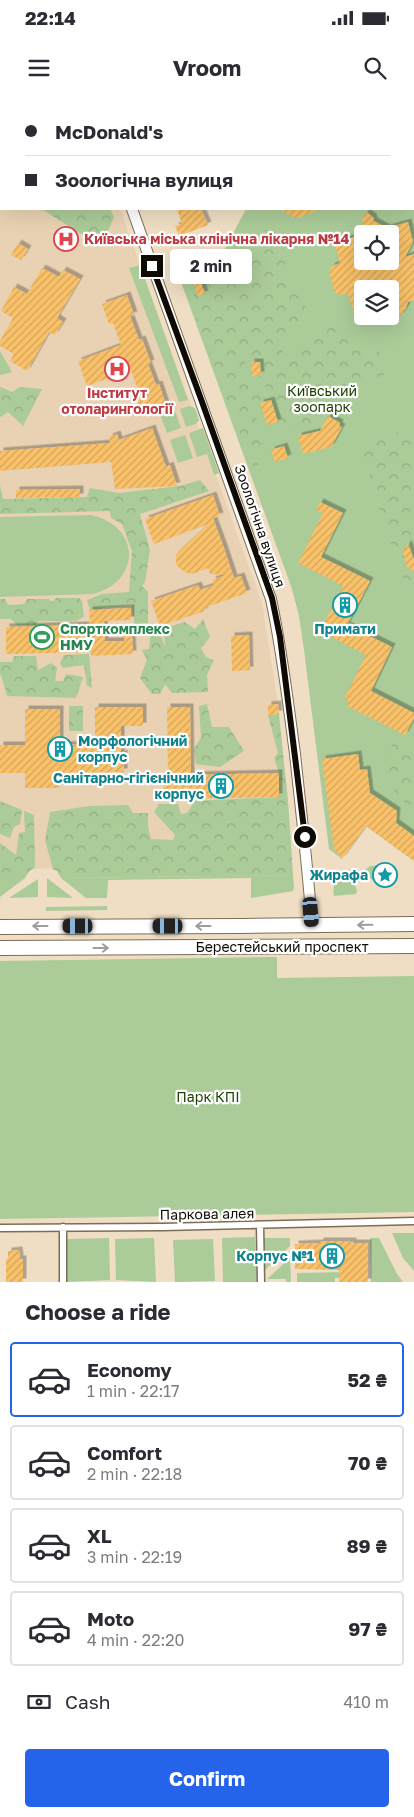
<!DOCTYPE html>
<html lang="en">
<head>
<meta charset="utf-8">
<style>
	:root { --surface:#fff; --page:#f7f7f7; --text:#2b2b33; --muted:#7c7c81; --line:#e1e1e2; --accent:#2563eb }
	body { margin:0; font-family:"Golos Text",sans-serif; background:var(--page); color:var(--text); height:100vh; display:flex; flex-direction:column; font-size:19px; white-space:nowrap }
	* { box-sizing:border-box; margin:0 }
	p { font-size:16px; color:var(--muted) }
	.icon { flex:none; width:28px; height:28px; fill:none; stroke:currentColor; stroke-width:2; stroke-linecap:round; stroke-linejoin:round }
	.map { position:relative; height:1182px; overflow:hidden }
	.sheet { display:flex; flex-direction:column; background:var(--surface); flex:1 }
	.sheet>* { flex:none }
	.hud { position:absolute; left:0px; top:0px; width:415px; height:110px; box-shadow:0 5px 20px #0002; display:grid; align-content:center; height:110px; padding:0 25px; background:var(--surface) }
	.fabs { position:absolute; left:354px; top:125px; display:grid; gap:10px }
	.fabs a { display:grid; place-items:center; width:45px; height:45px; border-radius:5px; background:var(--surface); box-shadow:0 5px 20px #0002; font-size:25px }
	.end { position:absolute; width:22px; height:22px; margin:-11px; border:6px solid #100a04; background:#fff; box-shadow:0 0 0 2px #fff }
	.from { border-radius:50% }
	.bubble { position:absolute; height:35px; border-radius:5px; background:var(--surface); box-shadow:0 5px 20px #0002; font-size:16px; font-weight:700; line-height:35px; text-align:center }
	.car { position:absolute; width:15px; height:30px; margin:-15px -8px; border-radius:6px; box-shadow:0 0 4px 1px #0007; background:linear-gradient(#222 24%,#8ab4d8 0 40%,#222 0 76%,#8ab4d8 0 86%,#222 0) }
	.hud b { display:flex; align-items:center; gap:18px; height:48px; font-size:19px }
	.hud b+b { border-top:1px solid var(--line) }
	.hud i { width:12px; height:12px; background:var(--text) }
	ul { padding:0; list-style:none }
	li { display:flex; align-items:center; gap:15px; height:75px; margin:0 10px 8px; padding:0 15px; border:2px solid var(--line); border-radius:5px }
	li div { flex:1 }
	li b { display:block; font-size:19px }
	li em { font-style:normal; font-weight:700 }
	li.on { border-color:var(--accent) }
	li>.icon { width:45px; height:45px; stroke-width:1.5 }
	h2 { padding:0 25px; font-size:22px; line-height:60px }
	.pay { display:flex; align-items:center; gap:12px; height:55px; padding:0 25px; font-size:19px }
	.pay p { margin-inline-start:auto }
	.action { display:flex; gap:10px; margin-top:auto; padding:10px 25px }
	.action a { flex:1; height:58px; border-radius:5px; background:var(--accent); color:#fff; font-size:20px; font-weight:700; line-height:58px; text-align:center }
	.status { display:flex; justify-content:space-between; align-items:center; height:35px; padding:0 25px; background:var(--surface); direction:ltr }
	.status svg { height:14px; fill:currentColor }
	header { display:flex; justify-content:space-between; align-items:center; height:65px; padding:0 25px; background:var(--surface); font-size:22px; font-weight:700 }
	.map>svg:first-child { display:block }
	.built { fill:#e8d2b3 }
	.green { fill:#abcb98; fill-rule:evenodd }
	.forest { fill:url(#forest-crowns); fill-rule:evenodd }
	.building { fill:url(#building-hatch); fill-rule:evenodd; filter:url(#shadow) }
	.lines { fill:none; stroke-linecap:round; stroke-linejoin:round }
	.pedestrian-casing { stroke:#7c6d56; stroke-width:9 }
	.tertiary-casing { stroke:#7c6d56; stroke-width:12 }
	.primary-casing { stroke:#7c6d56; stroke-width:16 }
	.pedestrian { stroke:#fff; stroke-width:6 }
	.tertiary { stroke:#fff; stroke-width:10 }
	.primary { stroke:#fff; stroke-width:14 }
	.oneway { stroke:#9f9d9b }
	.route { stroke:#100a04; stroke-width:6 }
	.labels { text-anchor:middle; stroke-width:4.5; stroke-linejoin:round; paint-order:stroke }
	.health-label { font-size:14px; font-weight:bold; fill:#be3a42; stroke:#fff; text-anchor:start }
	.park-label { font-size:14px; fill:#204004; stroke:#fff }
	.street-label { font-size:14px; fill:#100a04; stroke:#fff }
	.leisure-label { font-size:14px; font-weight:bold; fill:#27864d; stroke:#fff; text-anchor:start }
	.culture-label { font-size:14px; font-weight:bold; fill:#0d838f; stroke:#fff; text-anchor:end }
</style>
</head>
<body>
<div class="status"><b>22:14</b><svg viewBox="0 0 49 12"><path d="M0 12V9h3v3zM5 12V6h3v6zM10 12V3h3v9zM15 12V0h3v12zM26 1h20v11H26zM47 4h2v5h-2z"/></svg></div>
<header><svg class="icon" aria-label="menu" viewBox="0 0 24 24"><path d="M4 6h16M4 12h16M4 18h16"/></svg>Vroom<svg class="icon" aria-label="search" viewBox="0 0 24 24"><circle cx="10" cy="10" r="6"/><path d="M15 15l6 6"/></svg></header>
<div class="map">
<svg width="414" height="1182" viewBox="0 0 414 1182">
	<defs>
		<pattern id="forest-crowns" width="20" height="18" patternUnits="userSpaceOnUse" patternTransform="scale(1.25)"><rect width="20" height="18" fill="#abcb98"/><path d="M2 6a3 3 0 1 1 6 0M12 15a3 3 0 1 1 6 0" fill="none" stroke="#92ad81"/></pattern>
		<pattern id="building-hatch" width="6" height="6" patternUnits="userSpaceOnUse" patternTransform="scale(1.25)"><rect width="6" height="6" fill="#f9c169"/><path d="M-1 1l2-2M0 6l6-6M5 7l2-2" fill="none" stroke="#d4a459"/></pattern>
		<filter id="shadow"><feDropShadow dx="3.5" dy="-3.5" stdDeviation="0" flood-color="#0004"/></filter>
	</defs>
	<rect width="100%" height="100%" fill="#efdec4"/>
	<path class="built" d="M0,0H81V1H1V109H120L262,503L277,597L288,701L293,775L61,778L57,771L48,768L31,770L25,778H0Z"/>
	<path class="green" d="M112,0H414V761L366,726L342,759L329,749L304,550L299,516L292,489L181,182L219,160L246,109H414V1ZM362,134H390V161H362ZM362,189H390V216H362Z
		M140,165L188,300L179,302L129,168Z
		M190,306L195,308L199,320L196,324L186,327L180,309Z
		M175,311L181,328L167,333L160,315Z
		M203,328L219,373L214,375L207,354L197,357L189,333Z
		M185,335L193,358L178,363L170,340Z
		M91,415C141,426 142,482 92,494L0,497V417Z
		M387,765C395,767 398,772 395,780C386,789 372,782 365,773V770L370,766Z
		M350,770L354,771L356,775L354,781L357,791L356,794L334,796C331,785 339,773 350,770Z
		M293,775L294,787L293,791L251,798V778L108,780L107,798H86L61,778Z
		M0,778H25L0,797Z
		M47,778L73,798L47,797Z
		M38,779V797L9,798Z
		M107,806V810L46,811V807Z
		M277,857V878L414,876V1112L0,1119V861Z
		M392,1133H414V1171L403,1158Z
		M255,1137L257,1182H223L222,1138Z
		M109,1138L110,1180L67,1182V1139Z
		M154,1138L156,1182L116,1180L115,1139Z
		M264,1138H290V1146L264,1171Z
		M370,1138H379L397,1174L403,1182H371Z
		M213,1139L215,1181L175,1182L173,1140Z
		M290,1158L291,1182H286V1179H267Z
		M347,1172L348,1177L335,1178V1182H297V1173Z"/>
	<path class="forest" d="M43,109H110L114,117L107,134L83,135L43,110Z
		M252,130H272V149L285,155V176L295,180L311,220L297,231L292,239L282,245L283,256L290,249L335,224L347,236L379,251L389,273C357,284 340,292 306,283L317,314L322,320L314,330L302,333L299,326L290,331L281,328L260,326L274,298L266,286L261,287L263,298L255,325L263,351L255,372L189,200L195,194L193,187L182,183L223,160L228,144L241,150ZM247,258L263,259L266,272L253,281L243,268Z
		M0,251L12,272L0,275Z
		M0,287L12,292L20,287L42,289L23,326L8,312L1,317L0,316Z
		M414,324V510L384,425L362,349Z
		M200,380L209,391L140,414L150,450L145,482L142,486L148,492V523L135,525L131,506L102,508L94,523L87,500L102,494L129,492L132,451L122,424L111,418L110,411L0,414V385L3,399L87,397L90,388L119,393L180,386Z
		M56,498H79L82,501L84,517L76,521H38L36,525H17L11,519H0V499H5L8,505L24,504L27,499H49L53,502Z
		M203,519L210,537L201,548L206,557L214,560L207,575L208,592L172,593L165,584L160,594H152L140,578L147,560L142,550L149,549L151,530L160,532L165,547L164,528L185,522L195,529Z
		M89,554L92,588L87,586L84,565L63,568L60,563L64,555Z
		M14,556H36L38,570L51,563L57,568L55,581H63L66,574L83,577L76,598L7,596L1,575H0V562H12Z
		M207,604L212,627H229L244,651L220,667L196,664L194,649L201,637L199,606Z
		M69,606H83V631H69Z
		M279,614L288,701L293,775L61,778L57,771L53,769L45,740L50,712L89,706L128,705L133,713H148V727L151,739L173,740L175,735L154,712L159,704H178L181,714L187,713L195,701L279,697V673L274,658L278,653L268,615Z
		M395,641H414V714L388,682L385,658Z
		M0,701L22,710L20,724L14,727L10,738L0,734Z
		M24,711L34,715L35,767L28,772L25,778H0V743L16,755L19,733L25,732Z"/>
	<path class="building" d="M177,109H201L208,125L179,136L175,126L182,124Z
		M279,109H319L300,117L295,118Z
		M366,112L373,117L374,121L387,128L408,122L413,142L405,157L414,154V200L408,202L406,208L401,215L390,220V189H362V213L354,215L348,193L340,195L335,193L329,171L332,166L340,163L334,142L355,137L363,124L362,120ZM362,134H390V161H362Z
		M18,143L28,149L21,160L11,155Z
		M42,168L59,177L63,170L80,179L57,218L63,222L55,235L49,232L27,271L10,261L14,254L0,246V241L13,218L1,211L14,187L27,194Z
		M201,182L205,194L198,196L194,185Z
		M127,195L134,215L130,216L139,240L142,239L151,263L148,264L156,285L159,284L166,305L142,313L135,293L138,291L131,270L87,286L78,261L121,245L113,223L109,224L102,204Z
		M251,262H260L261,275L252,276Z
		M271,300L278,322L267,325L260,303Z
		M328,316L340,323L339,326L342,327L331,347L303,354L298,336L320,331Z
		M152,328L166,367L170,365L177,386L115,389L111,362L0,371V351L110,343L109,337L117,334L119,340Z
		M284,346L288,358L275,362L271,350Z
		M80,389V397L16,398V390Z
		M213,395L220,416L213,418L224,448L234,478L241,476L247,493L204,508L205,511L160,526L151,501L198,485L200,490L214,485L212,480L226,475L210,474L208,468L192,474L187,473L179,468L176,464V455L179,451L209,424L154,444L145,419Z
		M320,402L343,413L321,457L370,481L347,525L392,547L371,591L414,613V618L405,635L347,606L349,601L344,599L366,555L320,531L343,486L298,463L323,413L316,410Z
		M408,443L414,460V472L406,466L405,456L402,454Z
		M131,508V520L104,521L105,541H124V536H132L133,554L91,556V552L6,554V527L90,525L89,510Z
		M249,535L250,570L232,571L231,536Z
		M278,604L279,614L268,615V605Z
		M95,607H143V626H121V654L124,653V672L60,673V688H25V673H0V645H25V609H60V645L95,644Z
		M167,607H190L191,675L279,673V697L164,699L163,675H168Z
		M358,654L360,670L367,669L370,693L397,711L396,723L414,736V761L366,726L342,759L334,749L322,659Z
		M320,1141H353V1143H368V1182H339V1170L295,1169V1144L320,1143Z
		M19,1150L20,1159H23V1182H6V1159H8V1151Z"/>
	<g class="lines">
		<defs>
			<path id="pedestrian" d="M260,1125L261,1182
				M0,1128L163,1127L414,1121
				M63,1182V1127"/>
			<path id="tertiary" d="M95,0V1
				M132,109L271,499C282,550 288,602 295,654C301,711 308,768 312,826"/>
			<path id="primary" d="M0,827L242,826L414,824
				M0,848L414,846"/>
		</defs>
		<use href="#pedestrian" class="pedestrian-casing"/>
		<use href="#tertiary" class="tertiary-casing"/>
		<use href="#primary" class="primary-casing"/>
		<use href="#pedestrian" class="pedestrian"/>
		<use href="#tertiary" class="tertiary"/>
		<use href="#primary" class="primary"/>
	</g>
	<defs><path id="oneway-shaft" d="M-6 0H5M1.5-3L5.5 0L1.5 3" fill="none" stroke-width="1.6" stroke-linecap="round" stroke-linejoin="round" transform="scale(1.25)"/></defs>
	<g class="oneway">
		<use href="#oneway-shaft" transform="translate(365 825) rotate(179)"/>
		<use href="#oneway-shaft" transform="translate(40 826) rotate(180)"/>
		<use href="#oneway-shaft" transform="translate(203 826) rotate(-180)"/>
		<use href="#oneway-shaft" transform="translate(101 848)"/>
	</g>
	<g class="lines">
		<path class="route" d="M152,166L201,299L272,498L280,537L305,737"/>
	</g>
	<defs>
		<symbol id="hospital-ring" viewBox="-11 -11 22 22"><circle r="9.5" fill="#fff" stroke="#e0444e" stroke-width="1.5"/><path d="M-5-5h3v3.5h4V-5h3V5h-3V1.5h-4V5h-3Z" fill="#e0444e"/></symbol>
		<symbol id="building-ring" viewBox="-11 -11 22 22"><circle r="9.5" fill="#fff" stroke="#0f9aa8" stroke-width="1.5"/><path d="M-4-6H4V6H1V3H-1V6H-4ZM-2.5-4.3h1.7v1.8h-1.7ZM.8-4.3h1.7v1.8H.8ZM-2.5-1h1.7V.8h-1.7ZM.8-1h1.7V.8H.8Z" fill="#0f9aa8"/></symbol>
		<symbol id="stadium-ring" viewBox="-11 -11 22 22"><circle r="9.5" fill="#fff" stroke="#2e9e5b" stroke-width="1.5"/><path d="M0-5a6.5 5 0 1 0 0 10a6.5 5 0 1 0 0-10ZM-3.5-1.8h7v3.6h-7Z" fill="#2e9e5b"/></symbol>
		<symbol id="sight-ring" viewBox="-11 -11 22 22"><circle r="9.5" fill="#fff" stroke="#0f9aa8" stroke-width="1.5"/><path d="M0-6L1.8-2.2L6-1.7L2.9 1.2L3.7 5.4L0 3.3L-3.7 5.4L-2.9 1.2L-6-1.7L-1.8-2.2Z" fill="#0f9aa8"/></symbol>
	</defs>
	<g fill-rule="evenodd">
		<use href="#hospital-ring" x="52" y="125" width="28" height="28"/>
		<use href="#hospital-ring" x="103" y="255" width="28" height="28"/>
		<use href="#building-ring" x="331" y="491" width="28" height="28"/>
		<use href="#stadium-ring" x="28" y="523" width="28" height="28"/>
		<use href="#building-ring" x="46" y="635" width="28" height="28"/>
		<use href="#building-ring" x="207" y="672" width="28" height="28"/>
		<use href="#sight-ring" x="371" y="761" width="28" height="28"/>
		<use href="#building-ring" x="318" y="1142" width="28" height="28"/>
	</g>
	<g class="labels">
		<g class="health-label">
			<text x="84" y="144">Київська міська клінічна лікарня №14</text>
			<text x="117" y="298" text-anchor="middle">Інститут<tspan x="117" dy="16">отоларингології</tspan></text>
		</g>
		<g class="park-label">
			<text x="322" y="296">Київський<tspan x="322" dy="16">зоопарк</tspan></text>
			<text x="208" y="1002">Парк КПІ</text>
		</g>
		<g class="street-label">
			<text transform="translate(260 426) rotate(71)" y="5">Зоологічна вулиця</text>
			<text x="282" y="852">Берестейський проспект</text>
			<text transform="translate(207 1114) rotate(-1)" y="5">Паркова алея</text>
		</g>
		<g class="leisure-label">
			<text x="60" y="534">Спорткомплекс<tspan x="60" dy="16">НМУ</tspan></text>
		</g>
		<g class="culture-label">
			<text x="345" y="534" text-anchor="middle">Примати</text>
			<text x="78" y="646" text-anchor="start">Морфологічний<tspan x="78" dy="16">корпус</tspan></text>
			<text x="204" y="683">Санітарно-гігієнічний<tspan x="204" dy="16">корпус</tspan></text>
			<text x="368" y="780">Жирафа</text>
			<text x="314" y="1161">Корпус №1</text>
		</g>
	</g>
</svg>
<div class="fabs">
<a><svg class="icon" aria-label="locate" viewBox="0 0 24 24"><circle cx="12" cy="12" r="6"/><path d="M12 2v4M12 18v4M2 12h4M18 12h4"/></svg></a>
<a><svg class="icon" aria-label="layers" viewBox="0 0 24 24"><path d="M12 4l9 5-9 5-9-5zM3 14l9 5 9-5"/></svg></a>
</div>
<i class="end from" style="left:305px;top:737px"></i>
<i class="end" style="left:152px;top:166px"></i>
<div class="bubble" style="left:170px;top:149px;width:82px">2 min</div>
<i class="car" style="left:311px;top:812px;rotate:175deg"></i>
<i class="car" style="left:78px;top:826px;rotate:270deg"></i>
<i class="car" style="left:168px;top:826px;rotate:270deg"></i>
<div class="hud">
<b><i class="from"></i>McDonald's</b>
<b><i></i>Зоологічна вулиця</b>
</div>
</div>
<section class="sheet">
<h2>Choose a ride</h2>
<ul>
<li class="on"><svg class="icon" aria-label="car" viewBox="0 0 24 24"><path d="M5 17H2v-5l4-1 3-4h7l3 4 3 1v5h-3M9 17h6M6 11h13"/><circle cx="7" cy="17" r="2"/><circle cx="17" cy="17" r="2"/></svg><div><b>Economy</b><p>1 min · 22:17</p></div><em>52 ₴</em></li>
<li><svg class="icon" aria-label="car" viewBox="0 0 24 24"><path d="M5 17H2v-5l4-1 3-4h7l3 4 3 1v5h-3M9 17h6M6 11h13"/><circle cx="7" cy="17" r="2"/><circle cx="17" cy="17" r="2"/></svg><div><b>Comfort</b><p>2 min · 22:18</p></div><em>70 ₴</em></li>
<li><svg class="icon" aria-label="car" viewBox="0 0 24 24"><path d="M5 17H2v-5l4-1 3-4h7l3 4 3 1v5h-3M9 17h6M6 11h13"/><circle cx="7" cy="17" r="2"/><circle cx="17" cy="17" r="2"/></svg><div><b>XL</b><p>3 min · 22:19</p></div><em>89 ₴</em></li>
<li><svg class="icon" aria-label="car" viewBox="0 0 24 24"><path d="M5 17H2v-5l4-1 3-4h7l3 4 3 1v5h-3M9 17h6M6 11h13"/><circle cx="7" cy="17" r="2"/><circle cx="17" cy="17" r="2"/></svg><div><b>Moto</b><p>4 min · 22:20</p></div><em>97 ₴</em></li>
</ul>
<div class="pay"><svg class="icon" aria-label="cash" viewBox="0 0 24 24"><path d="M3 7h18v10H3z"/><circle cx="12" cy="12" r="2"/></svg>Cash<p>410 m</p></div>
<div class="action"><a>Confirm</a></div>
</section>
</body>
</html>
